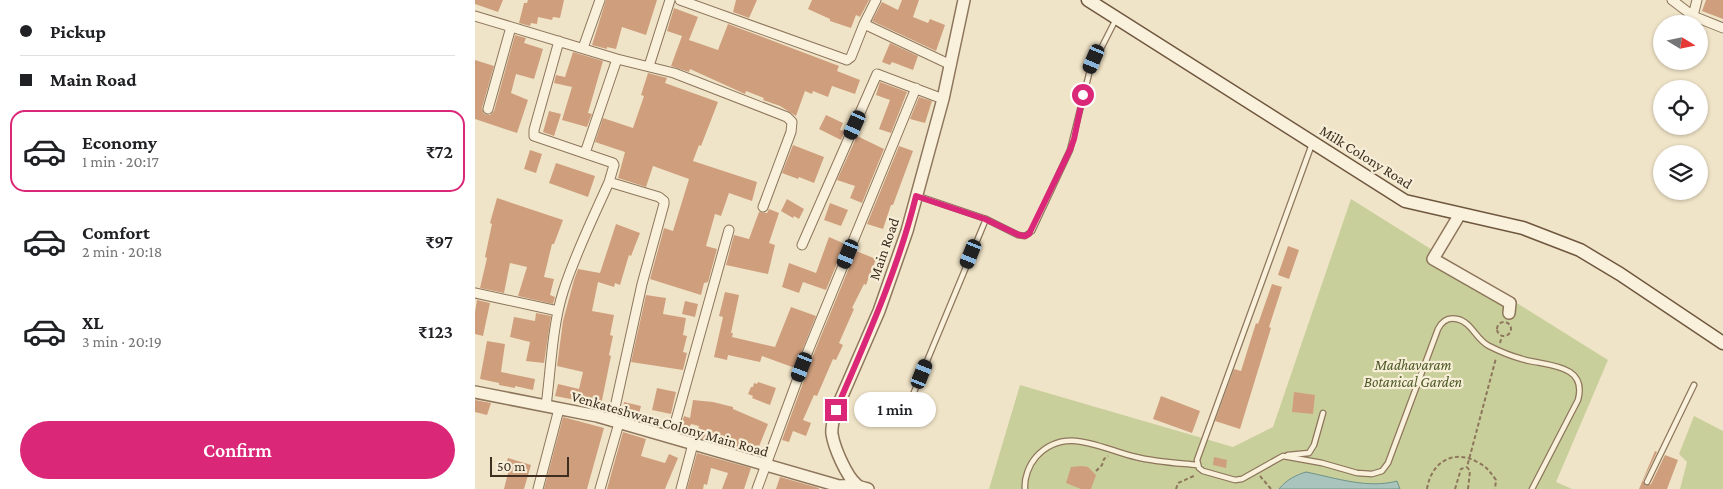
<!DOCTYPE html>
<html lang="en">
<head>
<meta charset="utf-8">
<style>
	:root { --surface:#fff; --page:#f2f2f2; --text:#202124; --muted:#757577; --line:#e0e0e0; --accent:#db2777 }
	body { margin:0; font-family:"Crimson Pro",serif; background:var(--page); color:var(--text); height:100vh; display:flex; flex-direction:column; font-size:19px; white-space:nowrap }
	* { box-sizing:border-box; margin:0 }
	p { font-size:16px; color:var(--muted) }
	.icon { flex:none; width:28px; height:28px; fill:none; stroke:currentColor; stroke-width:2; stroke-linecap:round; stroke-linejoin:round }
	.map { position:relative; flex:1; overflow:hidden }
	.side { display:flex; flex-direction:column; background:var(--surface); width:475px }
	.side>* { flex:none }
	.top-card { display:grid; align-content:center; height:110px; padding:0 20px; background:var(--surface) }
	.needle { width:32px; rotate:100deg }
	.fabs { position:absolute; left:1178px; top:15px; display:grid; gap:10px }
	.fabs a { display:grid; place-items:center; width:55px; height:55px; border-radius:50%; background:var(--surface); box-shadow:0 1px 4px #0004; font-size:25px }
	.scale { position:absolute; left:15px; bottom:12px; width:79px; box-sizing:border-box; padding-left:5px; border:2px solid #3d2e20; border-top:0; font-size:14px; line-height:18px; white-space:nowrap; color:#3d2e20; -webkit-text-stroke:4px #f7eed8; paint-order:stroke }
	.end { position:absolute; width:22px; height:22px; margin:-11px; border:6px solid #db2777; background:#fff; box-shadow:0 0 0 2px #fff }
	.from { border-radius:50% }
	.bubble { position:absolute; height:35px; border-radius:18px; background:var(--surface); box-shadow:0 1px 4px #0004; font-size:16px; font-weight:600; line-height:35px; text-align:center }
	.car { position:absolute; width:15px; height:30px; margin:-15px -8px; border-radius:6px; box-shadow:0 0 4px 1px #0007; background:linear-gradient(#222 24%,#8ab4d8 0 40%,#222 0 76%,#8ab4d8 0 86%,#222 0) }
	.top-card b { display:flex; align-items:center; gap:18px; height:48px; font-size:19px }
	.top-card b+b { border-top:1px solid var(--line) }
	.top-card i { width:12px; height:12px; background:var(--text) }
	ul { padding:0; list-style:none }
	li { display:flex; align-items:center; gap:15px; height:82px; margin:0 10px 8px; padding:0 10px; border:2px solid transparent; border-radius:15px }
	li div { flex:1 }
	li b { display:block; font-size:19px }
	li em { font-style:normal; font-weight:600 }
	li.selected { border-color:var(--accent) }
	li>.icon { width:45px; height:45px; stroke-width:1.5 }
	.primary-button { display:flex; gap:10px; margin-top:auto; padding:10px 20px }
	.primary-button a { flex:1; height:58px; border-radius:30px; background:var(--accent); color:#fff; font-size:20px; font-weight:600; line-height:58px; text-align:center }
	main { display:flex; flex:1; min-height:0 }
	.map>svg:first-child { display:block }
	.green { fill:#c9cf9b }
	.water { fill:#a9c4bc; stroke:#6f938a }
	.building { fill:#cf9f7d }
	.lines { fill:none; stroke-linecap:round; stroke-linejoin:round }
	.service-casing { stroke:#8d765c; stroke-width:7 }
	.minor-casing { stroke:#8d765c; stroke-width:11 }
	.tertiary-casing { stroke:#8d765c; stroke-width:14 }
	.secondary-casing { stroke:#6f573f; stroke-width:15 }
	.path { stroke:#8d765c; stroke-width:2; stroke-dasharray:4 2.5; stroke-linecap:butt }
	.service { stroke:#faf1dc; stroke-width:4.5 }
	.minor { stroke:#faf1dc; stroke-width:9 }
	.tertiary { stroke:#faf1dc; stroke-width:11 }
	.secondary { stroke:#faf1dc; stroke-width:12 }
	.route { stroke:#db2777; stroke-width:6 }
	.labels { text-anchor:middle; stroke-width:4.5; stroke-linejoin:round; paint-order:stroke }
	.street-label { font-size:15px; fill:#3d2e20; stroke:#f7eed8 }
	.park-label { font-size:15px; font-style:italic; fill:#4d5a26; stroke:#f7eed8 }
</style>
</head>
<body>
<main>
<section class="side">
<div class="top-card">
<b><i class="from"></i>Pickup</b>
<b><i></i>Main Road</b>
</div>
<ul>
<li class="selected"><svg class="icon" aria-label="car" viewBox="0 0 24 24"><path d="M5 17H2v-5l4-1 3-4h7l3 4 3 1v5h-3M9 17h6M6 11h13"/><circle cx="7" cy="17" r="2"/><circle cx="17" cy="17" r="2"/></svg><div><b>Economy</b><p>1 min · 20:17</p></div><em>₹72</em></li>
<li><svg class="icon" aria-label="car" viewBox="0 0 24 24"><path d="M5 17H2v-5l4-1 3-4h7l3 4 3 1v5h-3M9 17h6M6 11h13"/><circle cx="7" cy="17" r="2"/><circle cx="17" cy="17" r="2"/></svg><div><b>Comfort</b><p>2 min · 20:18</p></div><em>₹97</em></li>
<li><svg class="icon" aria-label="car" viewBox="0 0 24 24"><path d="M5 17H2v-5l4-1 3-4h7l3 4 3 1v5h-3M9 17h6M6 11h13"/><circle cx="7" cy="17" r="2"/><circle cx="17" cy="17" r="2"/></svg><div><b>XL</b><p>3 min · 20:19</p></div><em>₹123</em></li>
</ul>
<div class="primary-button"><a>Confirm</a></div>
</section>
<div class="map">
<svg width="1248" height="489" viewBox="0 0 1248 489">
	<rect width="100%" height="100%" fill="#f0e4c8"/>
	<path class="green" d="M876,199L1133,360L1081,482L1097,489H514L545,385L758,447L798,427Z
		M1219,416L1248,431V489H1205L1212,462L1204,454Z"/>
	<path class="water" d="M831,472C861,478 893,489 922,481L925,489H804C811,480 821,475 831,472Z"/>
	<path class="building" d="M0,0H28L23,12L0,4Z
		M53,0H89L85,18L78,17L77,20L63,17L62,24L56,23L55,26L44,23L49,3H52Z
		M131,0H182L171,35L147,27L141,49L132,47V49L117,45Z
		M261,0H282L274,18L258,12Z
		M337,0H394L385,17L381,15L376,28L355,21V19L333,9Z
		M427,0H444L438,17L453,23L455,19L470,25L461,51L397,21L407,2L423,10Z
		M1231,0H1248V19L1227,11Z
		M199,8L223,17L214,40L243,50L253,24L364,66L362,71L385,80L380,94L357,86L353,97L338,91L337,94L330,91L321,116L305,106L288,100L289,98L271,91L270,94L215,69L214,72L196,66L207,36L192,31Z
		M40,35L51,38L49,43L68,49L59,79L41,74L36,93L53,100L42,133L0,119V60L19,66L7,108L9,114L15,115L19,111Z
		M415,43L443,56L438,70L417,62L415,65L407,62Z
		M98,52L128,61L113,113L117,114L112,127L87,120L97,87L79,83L81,75L90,77Z
		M173,73L192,78L190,83L243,102L226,146L224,145L218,161L282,182L277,201L254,193L246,216L240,214L231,246L242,249L233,282L229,283L226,295L175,279L189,228L198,231L214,179L178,166L171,187L143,178L150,152L120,142L128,118L158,128L169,96L166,95Z
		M405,82L432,92L416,133L404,129L415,100L401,95Z
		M444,97L457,101L450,123L435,119Z
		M74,111L86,114L79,136L68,132Z
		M351,115L368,123L365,130L370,131L366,140L344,129Z
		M382,136L409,149L387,203L375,198L380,186L362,180Z
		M318,145L349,157L339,183L324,177L323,179L307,173Z
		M424,146L438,151L418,205H416L408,229L392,224Z
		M55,150L67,154L61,173L49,169Z
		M81,163L120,176L113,197L74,183Z
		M22,198L88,220L79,244H77L69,277L79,279L75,295L80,297L78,304L43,296L52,267L35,263L29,293L5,288L12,258L10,257L17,224L15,223Z
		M312,199L329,209L324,219L319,216L318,218L306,211Z
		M355,203L373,210L366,226L349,220Z
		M294,209L304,213L294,243L300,245L293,274L251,265L259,235L274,239L284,212L292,213Z
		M141,224L165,233L156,256L154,255L145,285L140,283L139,287L123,282L117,311L139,315L135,335L138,336L134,355L136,356L126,405L80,396L83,384L104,389L108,372L82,366L88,321L99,280L103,269L125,273Z
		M354,237L370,244L351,290L328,282L324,293L307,287L314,263L341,273Z
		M813,246L824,250L814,279L803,275Z
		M381,251L401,259L391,285L389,284L377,308L379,309L364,343L368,345L361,360L358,359L342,396L339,395L328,420L336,423L331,436L318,431L314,442L307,440L339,353Z
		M797,284L807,287L794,327L796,328L765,429L740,421L759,369L766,371L781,323L783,324Z
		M250,292L264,295L256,333H258L257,337L300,347L316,307L341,316L320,368L287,356L285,362L253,355L252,360L239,357L248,317L244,316Z
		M171,295L191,298L188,314L211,318L208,335L212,336L208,352L212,353L208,370L156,362Z
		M2,300L15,303L8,336L0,334V312Z
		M210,301L223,304L220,317L207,314Z
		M61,313L76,316L69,363L51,361L55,342L35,337L39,317L60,321Z
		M12,341L30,344L26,372L60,379L58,390L40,386V388L24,385V383L5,379Z
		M283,382L301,388L295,405L277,398L278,396L273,394L276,387H278L279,383L282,384Z
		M182,388L201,392L196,414L177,410Z
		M819,392L840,395L838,414L817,412Z
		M686,396L725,411L717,433L678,419Z
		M0,400L16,403L12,415L0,412Z
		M218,400L238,402L258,407V409L293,424L281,454L221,437L224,426L216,424L212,434L204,432L209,416L215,418Z
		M149,402L166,406L163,418L147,415Z
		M88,417L129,428L112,489H69Z
		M148,432L171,439L166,456L190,463L194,454L203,458L190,489H132Z
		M1180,451L1182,452L1168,481L1171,486L1176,484L1190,455L1203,460L1192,489H1164Z
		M222,453L276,468L269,489H247L253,473L236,468L232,485L229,484L228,489H212Z
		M739,457L752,460L751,468L738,465Z
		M33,458L56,465L49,489H29L33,473L28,471Z
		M607,466L613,467L621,475L616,489H606L591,483L596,467Z
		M305,477L344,488V489H301Z"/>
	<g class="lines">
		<defs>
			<path id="service" d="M837,144L722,460L724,468L728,471L760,480L767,479L808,456L847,463L882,473L897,474L907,471L913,463L963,329C967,321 973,317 982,319C997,322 1001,340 1014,346C1024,351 1036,356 1047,359C1070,366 1113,363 1103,400L1057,489
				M511,219L543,235L550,236L557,231L595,150L615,70L641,19
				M432,409L511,219L443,196
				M813,455L834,453L839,445L848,413
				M1172,482L1219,385
				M550,489C549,478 554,465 561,457C590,424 628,450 661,457C681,462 702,463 722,465"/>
			<path id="minor" d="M205,0L372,60L376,57L389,24L401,0
				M1197,0L1218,16L1248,28
				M0,16L142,59L199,73L312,117L317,122L316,132L288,207
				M1218,16L1222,0
				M389,24L476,65
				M84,41L59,130V136L138,163L139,165L134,182
				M108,48L125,0
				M174,66L195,0
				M13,109L36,27
				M110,153L142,59
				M327,245L402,74L468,99
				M0,293L83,311
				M71,406C76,369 77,327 88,292C100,254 118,218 134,182L184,197L189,201V204L167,284L137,421
				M196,438L254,230
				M63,489L84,409
				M125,489L144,423
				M206,489L218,444
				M282,489L333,351L441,88"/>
			<path id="tertiary" d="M985,214L958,259L1035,303L1034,313
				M0,392L122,416L364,486L382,485
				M393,489C389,488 384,487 382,485C371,476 359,447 357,434C356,426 359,418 361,410L404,311L432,231L468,99L489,0"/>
			<path id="secondary" d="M613,0L930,201L1048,228L1105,250L1145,274L1248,343"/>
		</defs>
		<use href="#service" class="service-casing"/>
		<use href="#minor" class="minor-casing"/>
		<use href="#tertiary" class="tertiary-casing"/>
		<use href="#secondary" class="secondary-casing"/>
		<path class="path" d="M1022 329a7 7 0 1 1 14 0a7 7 0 1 1-14 0Z
			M1025,343L1027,336
			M621,471L627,465L629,459L633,456
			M785,476L796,489
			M701,489L703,483L721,475
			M952,489C956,462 979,448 1004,463C1012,467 1016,473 1021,480L1020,489
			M980,489L986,469L992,467
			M993,489L995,471L992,467L1021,358"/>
		<use href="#service" class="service"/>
		<use href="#minor" class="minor"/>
		<use href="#tertiary" class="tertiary"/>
		<use href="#secondary" class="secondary"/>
	</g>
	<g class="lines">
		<path class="route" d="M361,410C391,340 423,270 441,196L510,219L544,235L550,236L554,234L595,150L599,139L608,95"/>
	</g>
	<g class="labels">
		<g class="street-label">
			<text transform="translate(891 157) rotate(32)" y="5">Milk Colony Road</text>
			<text transform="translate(409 249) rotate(-71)" y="5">Main Road</text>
			<text transform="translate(195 424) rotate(16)" y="5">Venkateshwara Colony Main Road</text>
		</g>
		<g class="park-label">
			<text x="938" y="370">Madhavaram<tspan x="938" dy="17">Botanical Garden</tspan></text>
		</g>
	</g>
</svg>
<div class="fabs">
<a><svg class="needle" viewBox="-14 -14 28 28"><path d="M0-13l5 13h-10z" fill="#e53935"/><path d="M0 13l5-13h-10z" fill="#757577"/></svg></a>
<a><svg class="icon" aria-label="locate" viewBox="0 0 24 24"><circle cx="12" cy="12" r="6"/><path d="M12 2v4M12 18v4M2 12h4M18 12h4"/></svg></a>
<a><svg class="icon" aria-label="layers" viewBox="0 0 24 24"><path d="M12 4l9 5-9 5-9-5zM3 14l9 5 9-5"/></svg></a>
</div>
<div class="scale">50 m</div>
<i class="end from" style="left:608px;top:95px"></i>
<i class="end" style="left:361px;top:410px"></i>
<div class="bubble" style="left:379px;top:392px;width:82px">1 min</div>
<i class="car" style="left:619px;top:59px;rotate:203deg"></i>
<i class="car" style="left:380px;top:125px;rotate:204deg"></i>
<i class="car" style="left:373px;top:254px;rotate:202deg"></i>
<i class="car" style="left:496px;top:254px;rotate:202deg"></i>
<i class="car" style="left:327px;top:367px;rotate:201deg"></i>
<i class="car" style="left:447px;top:374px;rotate:22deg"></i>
</div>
</main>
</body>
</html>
